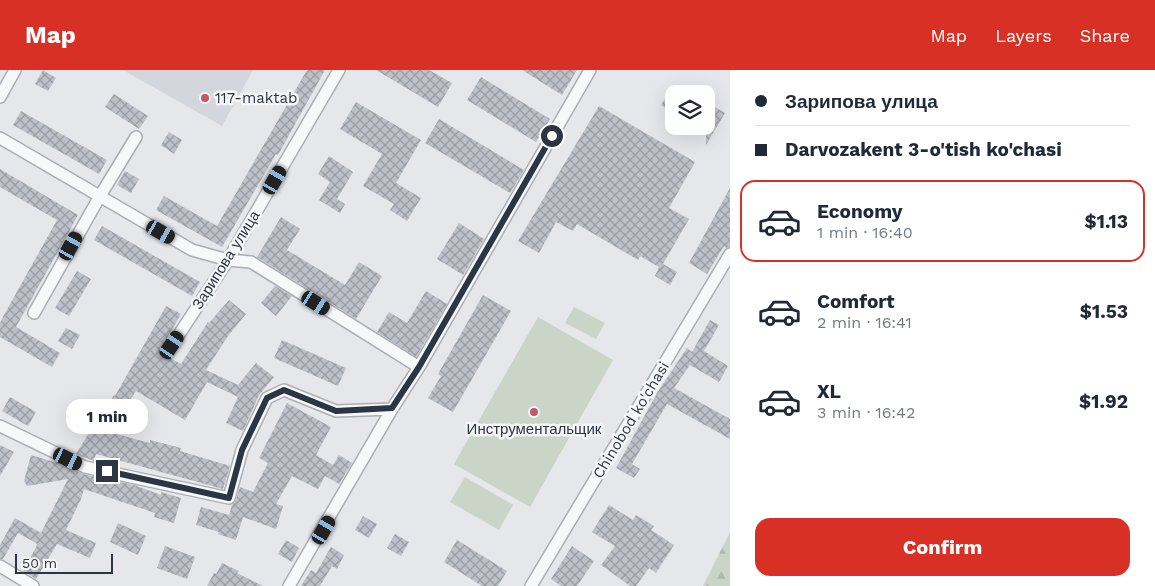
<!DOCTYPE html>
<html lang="en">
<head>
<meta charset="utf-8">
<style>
	:root { --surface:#fff; --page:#f6f6f7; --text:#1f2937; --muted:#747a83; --line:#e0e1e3; --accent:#d93025 }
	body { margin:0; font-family:"Work Sans",sans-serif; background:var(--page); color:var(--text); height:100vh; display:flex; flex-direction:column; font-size:19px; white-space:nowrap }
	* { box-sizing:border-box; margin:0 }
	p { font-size:16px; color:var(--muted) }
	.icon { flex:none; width:28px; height:28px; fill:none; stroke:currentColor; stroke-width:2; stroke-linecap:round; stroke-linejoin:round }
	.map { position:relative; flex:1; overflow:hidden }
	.side { display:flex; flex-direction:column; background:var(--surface); width:425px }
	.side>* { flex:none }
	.banner { display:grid; align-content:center; height:110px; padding:0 25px; background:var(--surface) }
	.tools { position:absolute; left:665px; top:15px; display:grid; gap:10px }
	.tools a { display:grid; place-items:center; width:50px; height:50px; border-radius:10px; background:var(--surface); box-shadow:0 5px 20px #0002; font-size:25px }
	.scale { position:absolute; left:15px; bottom:12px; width:98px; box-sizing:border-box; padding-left:5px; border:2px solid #2e3542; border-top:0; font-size:14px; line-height:18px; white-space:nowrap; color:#2e3542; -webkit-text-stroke:4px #f5f6f8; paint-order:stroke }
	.end { position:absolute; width:22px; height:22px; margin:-11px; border:6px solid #2e3542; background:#fff; box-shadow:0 0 0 2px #fff }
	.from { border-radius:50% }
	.bubble { position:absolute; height:35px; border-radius:15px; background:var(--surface); box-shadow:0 5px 20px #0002; font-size:16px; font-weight:700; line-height:35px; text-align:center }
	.car { position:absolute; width:15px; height:30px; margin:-15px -8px; border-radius:6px; box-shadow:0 0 4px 1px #0007; background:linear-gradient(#222 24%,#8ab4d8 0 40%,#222 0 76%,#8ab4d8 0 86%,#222 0) }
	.banner b { display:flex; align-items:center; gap:18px; height:48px; font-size:19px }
	.banner b+b { border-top:1px solid var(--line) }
	.banner i { width:12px; height:12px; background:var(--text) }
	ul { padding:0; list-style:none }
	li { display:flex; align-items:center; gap:15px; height:82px; margin:0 10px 8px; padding:0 15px; border:2px solid transparent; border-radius:15px }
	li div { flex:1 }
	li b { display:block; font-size:19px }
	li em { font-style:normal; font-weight:700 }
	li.on { border-color:var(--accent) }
	li>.icon { width:45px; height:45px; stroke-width:1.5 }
	.cta { display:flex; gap:10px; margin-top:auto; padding:10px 25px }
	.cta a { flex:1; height:58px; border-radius:15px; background:var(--accent); color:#fff; font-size:20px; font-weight:700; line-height:58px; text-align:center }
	header { display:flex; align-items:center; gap:30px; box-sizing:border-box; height:70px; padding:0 25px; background:var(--accent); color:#fff }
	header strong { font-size:24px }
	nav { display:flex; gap:28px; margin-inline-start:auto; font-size:18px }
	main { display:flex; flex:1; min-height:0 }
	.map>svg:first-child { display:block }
	.built { fill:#d3d6dd }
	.forest { fill:url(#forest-firs) }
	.pitch { fill:#cad4c7 }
	.building { fill:url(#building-cross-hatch) }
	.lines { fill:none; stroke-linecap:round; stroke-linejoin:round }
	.street-casing { stroke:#aaaeb5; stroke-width:14 }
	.street { stroke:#f7f8fa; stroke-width:11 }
	.route { stroke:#2e3542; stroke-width:6 }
	.poi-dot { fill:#c15967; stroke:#f5f6f8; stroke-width:2 }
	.labels { text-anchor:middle; stroke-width:5; stroke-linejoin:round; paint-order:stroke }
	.poi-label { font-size:15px; fill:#2e3542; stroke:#f5f6f8; text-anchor:start }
	.street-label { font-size:15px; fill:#2e3542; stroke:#f5f6f8 }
</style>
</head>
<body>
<header>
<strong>Map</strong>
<nav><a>Map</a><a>Layers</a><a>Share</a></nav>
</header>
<main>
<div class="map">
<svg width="730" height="516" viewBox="0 0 730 516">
	<defs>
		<pattern id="forest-firs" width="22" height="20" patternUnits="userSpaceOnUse" patternTransform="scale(1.25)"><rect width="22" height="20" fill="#cad4c7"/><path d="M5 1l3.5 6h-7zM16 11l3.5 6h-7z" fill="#aeb7ac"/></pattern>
		<pattern id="building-cross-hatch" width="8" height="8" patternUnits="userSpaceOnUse" patternTransform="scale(1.25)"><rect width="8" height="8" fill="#bdc0c7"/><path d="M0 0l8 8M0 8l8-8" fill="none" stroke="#9a9da3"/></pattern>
	</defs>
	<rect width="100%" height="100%" fill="#e5e7eb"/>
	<path class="built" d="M123,0H253L222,56Z"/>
	<path class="forest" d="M730,462V516H703Z"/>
	<path class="pitch" d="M574,237L605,253L596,269L565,253Z
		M538,247L613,290L530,437L454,394Z
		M465,407L513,435L499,460L450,432Z"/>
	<path class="building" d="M43,0L56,8L48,21L35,14Z
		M307,0H325L278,85L276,84L222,177L156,140L164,126L217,156Z
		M376,0H429L452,13L438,37Z
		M522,0H577L562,25Z
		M481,7L550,49L536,72L467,30Z
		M674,14V42L661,35Z
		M114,24L148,46L139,59L105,37Z
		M356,32L421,70L396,113L421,128L407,151L390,140L394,134L363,116L382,84L340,59Z
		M706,32L725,43L706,75Z
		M599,36L695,92L669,138L689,149L663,194L677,202L670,215L655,206L659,197L640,186L638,190L577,154L573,161L556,152L539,183L518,171Z
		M21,41L107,90L99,104L13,55Z
		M439,49L524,100L510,123L425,73Z
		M169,62L182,70L174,84L161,75Z
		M329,86L353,102L337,129L345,134L340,143L319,130L330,112L318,104Z
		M0,99L78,145L16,257L60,283L52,297L0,267V253L4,245L57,150L0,117Z
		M125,101L139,109L131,123L117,115Z
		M730,118V177L726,178L724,176L707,204L689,193Z
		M281,147L300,159L287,180L345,215L359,192L382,206L356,249L257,187Z
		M459,153L484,169L463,205L437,189Z
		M102,156L200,212L192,226L94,170Z
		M77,201L91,209L69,246L55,238Z
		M275,216L292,226L276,246L261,233Z
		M426,221L447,234L416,287L377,262L389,242L407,253Z
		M483,225L511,241L453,342L428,328L441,306L438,304Z
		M229,230L246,244L228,266L206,300L238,315L256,293L274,307L259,325L243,361L226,353L238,327L207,312L185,350L136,321L109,362L150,373V370L181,378L180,381L230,396L223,419L96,384L94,391L76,384L101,343L103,345L114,325L115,326L166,236L181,244L159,282L181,294L208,252L209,253Z
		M710,250L719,255L704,281L728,296L719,312L690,295L674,318L730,349V369L667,334L632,394L640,399L634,408L616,398L657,323L687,278L692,282Z
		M66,258L80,265L72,279L58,271Z
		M282,270L346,298L338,316L274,288Z
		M10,327L36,342L28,356L2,341Z
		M287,333L331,357L316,385L333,395L339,385L352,393L339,414L325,406L318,419L292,406L276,434L283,436L276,459L243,447L236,470L218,464L219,462L196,455L201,437L229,445L232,435L236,430L240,417L253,422L268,393L259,388Z
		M0,375L14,382L0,406Z
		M31,385L54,392L55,391L83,404L134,415L161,425V422L181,428L174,453L154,447L155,443L84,419L81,429L66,460L96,473L90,488L57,474L36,509L23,501L37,475L36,473L18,463L3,489H0V475L15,448L41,463L68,409L27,416L24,411Z
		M609,435L633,450L636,445L654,456L651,460L674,475L656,503L649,498L636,516H630L601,495L615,476L592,462Z
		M363,446L377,454L369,468L355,460Z
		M118,453L146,466L138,485L110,472Z
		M395,464L409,472L401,486L387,478Z
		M286,470L299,478L292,492L278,484Z
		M457,470L507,501L498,516H482L444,492Z
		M165,476L195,487L187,509L157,498Z
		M572,476L594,491L577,516H561L551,509Z
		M331,477L344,485L337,499L332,496L320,516H301L311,500L316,503Z
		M222,493L239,501L237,503L263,516H207L214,503L216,504Z"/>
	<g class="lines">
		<defs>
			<path id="street" d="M0,27L15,0
				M0,68L192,180L228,190L251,192L419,297
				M34,243L100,126L136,67
				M172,275L228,190L339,0
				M0,356L85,397L229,428L242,380L267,328L284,320L336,341L392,339
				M0,496L33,516
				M289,516L392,339L419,297L590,0
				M531,516L730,184"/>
		</defs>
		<use href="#street" class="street-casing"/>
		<use href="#street" class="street"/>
	</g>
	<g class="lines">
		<path class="route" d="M107,401L229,428L242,380L267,328L284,320L336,341L392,338L419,297L552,66"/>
	</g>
	<g class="poi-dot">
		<circle cx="205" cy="28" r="5"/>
		<circle cx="534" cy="342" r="5"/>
	</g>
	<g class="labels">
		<g class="poi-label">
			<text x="215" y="33">117-maktab</text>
			<text x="534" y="364" text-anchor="middle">Инструментальщик</text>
		</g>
		<g class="street-label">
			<text transform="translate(226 190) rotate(-58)" y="5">Зарипова улица</text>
			<text transform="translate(631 350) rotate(-59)" y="5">Chinobod ko'chasi</text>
		</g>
	</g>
</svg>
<div class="tools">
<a><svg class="icon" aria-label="layers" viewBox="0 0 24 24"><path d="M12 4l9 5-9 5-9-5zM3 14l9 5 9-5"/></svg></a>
</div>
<div class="scale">50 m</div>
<i class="end from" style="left:552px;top:66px"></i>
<i class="end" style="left:107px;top:401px"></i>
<div class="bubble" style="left:66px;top:329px;width:82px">1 min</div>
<i class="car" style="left:275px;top:110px;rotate:30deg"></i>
<i class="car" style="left:161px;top:162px;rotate:120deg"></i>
<i class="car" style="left:71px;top:176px;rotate:29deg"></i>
<i class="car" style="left:316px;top:233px;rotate:122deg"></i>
<i class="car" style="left:172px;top:275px;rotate:34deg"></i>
<i class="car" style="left:68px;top:389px;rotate:116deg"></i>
<i class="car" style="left:324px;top:460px;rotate:30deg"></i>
</div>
<section class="side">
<div class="banner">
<b><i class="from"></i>Зарипова улица</b>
<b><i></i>Darvozakent 3-o'tish ko'chasi</b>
</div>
<ul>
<li class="on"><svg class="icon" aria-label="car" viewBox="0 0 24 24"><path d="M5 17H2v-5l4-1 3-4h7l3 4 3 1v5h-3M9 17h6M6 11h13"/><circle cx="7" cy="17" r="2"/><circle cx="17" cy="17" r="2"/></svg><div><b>Economy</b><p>1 min · 16:40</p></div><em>$1.13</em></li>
<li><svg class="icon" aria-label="car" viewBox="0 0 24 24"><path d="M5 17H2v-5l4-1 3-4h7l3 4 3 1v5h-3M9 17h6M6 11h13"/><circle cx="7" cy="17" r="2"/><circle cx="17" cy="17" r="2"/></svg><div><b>Comfort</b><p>2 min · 16:41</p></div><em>$1.53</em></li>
<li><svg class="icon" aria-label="car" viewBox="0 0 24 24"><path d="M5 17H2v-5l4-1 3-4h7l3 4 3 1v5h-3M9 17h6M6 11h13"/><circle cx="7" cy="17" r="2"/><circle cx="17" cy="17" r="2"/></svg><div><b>XL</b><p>3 min · 16:42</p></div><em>$1.92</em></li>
</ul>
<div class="cta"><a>Confirm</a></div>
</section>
</main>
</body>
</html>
